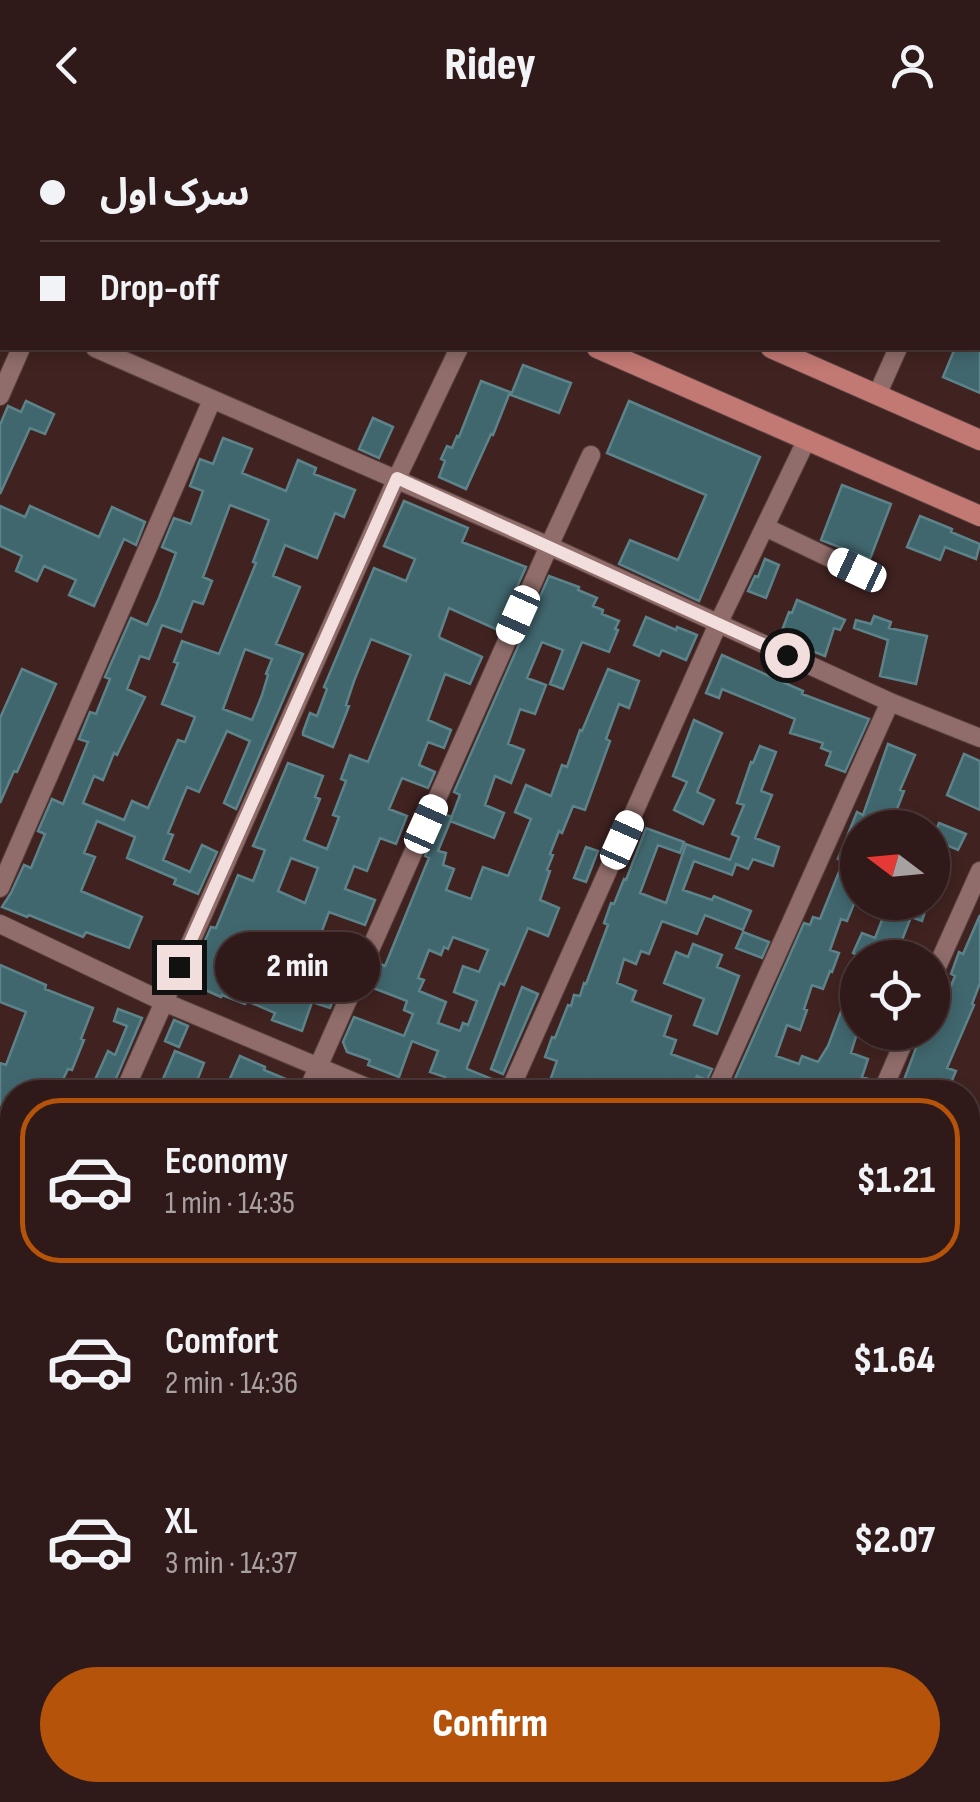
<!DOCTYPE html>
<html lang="en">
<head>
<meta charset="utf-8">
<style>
	:root { --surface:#301a19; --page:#382322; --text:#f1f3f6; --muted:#a8a1a2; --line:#4b3838; --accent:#b45309 }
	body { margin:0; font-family:"Sofia Sans Condensed","Noto Sans Arabic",sans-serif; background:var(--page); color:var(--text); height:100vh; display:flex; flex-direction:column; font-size:38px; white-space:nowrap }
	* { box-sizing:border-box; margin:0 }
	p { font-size:32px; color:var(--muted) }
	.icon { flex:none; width:55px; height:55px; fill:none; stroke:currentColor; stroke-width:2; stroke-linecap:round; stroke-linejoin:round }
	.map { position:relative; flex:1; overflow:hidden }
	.details { position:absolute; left:0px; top:950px; width:980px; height:722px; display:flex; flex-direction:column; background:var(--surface); border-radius:40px 40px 0 0; box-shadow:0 5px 15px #0003,0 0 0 2px var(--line) }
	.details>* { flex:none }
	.top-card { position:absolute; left:0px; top:0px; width:980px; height:220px; box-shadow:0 5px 15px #0003,0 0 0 2px var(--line); display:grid; align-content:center; height:220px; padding:0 40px; background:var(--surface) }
	.needle { width:65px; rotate:286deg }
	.fabs { position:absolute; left:840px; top:680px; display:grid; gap:20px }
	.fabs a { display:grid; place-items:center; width:110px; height:110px; border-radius:50%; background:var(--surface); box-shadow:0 5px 15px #0003,0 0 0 2px var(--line); font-size:50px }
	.end { position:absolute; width:45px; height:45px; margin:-22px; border:12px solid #f2dedc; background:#111; box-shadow:0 0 0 5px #111 }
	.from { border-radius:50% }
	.bubble { position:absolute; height:70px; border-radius:35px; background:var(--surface); box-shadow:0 5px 15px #0003,0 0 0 2px var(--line); font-size:32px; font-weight:800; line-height:70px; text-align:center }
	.car { position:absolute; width:30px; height:60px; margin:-30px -15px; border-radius:12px; box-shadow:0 0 8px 2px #0007; background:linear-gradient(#fff 24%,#345 0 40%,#fff 0 76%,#345 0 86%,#fff 0) }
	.top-card b { display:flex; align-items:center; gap:35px; height:95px; font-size:38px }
	.top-card b+b { border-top:2px solid var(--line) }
	.top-card i { width:25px; height:25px; background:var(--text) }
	ul { padding:18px 0 0; list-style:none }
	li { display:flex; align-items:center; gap:30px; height:165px; margin:0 20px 15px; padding:0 20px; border:5px solid transparent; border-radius:40px }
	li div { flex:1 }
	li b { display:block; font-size:38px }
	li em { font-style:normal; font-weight:800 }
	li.active { border-color:var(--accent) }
	li>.icon { width:90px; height:90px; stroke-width:1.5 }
	.cta { display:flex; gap:20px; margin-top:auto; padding:20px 40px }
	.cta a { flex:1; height:115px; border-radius:60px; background:var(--accent); color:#fff; font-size:40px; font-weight:800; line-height:115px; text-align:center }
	header { display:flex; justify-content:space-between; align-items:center; height:130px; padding:0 40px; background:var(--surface); font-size:45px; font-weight:800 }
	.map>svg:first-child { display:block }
	.green { fill:#642a27 }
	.building { fill:#41676e; stroke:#5d838a; stroke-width:2.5; fill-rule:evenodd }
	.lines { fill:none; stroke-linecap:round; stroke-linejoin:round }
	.minor-casing { stroke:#5a4341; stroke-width:20 }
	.major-casing { stroke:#5a4341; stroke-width:22 }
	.minor { stroke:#906d6a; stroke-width:18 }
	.major { stroke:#c27873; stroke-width:20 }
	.route { stroke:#f2dedc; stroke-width:12 }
</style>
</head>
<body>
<header><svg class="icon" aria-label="back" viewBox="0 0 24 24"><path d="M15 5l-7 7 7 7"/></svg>Ridey<svg class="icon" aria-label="person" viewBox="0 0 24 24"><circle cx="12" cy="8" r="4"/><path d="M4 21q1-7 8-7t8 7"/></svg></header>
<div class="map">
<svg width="980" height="1672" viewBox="0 0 980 1672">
	<rect width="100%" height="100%" fill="#402321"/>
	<path class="green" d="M968,1262L980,1267V1556L968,1550Z"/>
	<path class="building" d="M955,218H980V263L943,247Z
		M523,235L571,253L559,283L511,265Z
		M481,251L510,262L493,305L491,304L466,359L439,347L445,331L441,329L447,316L452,318L457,306L459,307Z
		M26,271L54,284L45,304L30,298L0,364V295L8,276L21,282Z
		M629,271L760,327L699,471L619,434L630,410L678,430L706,365L607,323Z
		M373,288L393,297L379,328L359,319Z
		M223,308L252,319L242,343L286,361L298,330L316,338L314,344L355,360L344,387L335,383L317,428L285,415L273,446L300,457L276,514L303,524L236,679L224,673L250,611L227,601L199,662L187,657L168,703L173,705L163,730L190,742L202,715L217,722L198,764L174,754L176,749L127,728L135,707L97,691L84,723L95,727L81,761L142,787L129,818L86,802L83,807L29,785L27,787L2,777L11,763L24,735L31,738L45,704L38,701L52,669L63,674L88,612L79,609L90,582L96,584L110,549L105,547L131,488L147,495L159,468L176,423L162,417L174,388L191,394L203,361L190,356L200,329L213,334ZM230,375L269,390L253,432L256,433L219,524L182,511L174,532L178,533L162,574L195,587L185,612L178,610L148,678L132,671L124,690L83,673L94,646L103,650L114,623L117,625L145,567L127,559L140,526L149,529L162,495L181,502L193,471L203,474L212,451L203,447ZM245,519L272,529L266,544L268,545L262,565L252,590L223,579Z
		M842,355L891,374L870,429L821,410Z
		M404,371L468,398L462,412L526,437L498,500L449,478L439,506L440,508L482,527L470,554L445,544L428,590L451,600L444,618L428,612L419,635L435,642L428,658L402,648L389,679L407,686L396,714L380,708L367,741L354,736L345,759L375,770L365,795L329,782L320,806L355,819V823L345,846L316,837L308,859L334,867L330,878L312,872L302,901L272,890L275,883L247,871L245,874L222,865L221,867L190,853L203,821L201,820L211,797L216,798L238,745L253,751L265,720L253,716L288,633L323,646L315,667L320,669L304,710L327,719L339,687L333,685L346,651L341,649L350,625L368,632L411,525L371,509L354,551L346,575L349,576L333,617L303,605V602L310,583L317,586L327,559L324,557L374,438L406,451L415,429L384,416ZM291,728L318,738L305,773L278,761ZM257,817L279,825L266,858L243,849Z
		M0,376L25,387L30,376L99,407L112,377L145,392L136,415L124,409L94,476L69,465L76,450L44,436L37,451L16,441L22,426L0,416Z
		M920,386L952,399L951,402L980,414L976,429L945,417L940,430L907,417Z
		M765,429L779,435L766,468L748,461L755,446L758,447Z
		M549,446L579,457L578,460L597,468L593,476L603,480L602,484L619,491L615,499L618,500L609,522L582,512L563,559L550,554L563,520L542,512L527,548L546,555L535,584L520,579L508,614L524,620L511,653L495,646L485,675L504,683L494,708L450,691L460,665L454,662Z
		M797,470L845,490L840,500L834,498L825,526L779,508L789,482L792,483Z
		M874,486L891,492L889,498L927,506L916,554L880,546L888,510L854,498L856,490L871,494Z
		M646,487L676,500L677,497L697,505L686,530L662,520L659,526L634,515Z
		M722,525L803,561L802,564L869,589L845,642L826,635L831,622L821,618L823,613L790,603L795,589L722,559L719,568L706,563Z
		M22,539L56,554L17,642L14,641L0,673V588Z
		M608,539L639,551L629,578L619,574L606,609L610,611L585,680L573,676L562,703L559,701L550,724L553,725L547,740L550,741L540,770L559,778L548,806L528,798L504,855L500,853L467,937V939L494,950L489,962H439L445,947L430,942L438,921L412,911L399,947L368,935L370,930L347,922L343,912L354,887L404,906L413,884L404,880L407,871L368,856L378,833L385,836L424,740L429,728L425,726L444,684L452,687L438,721L446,723L443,735L454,739L446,760L471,769L483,737L508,746L531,689L515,682L526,655L551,666L562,635L567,637L580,600L582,601ZM453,807L488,820L479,842L463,836L454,862L477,871L468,895L463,893L460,901L438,893L446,872L419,861L424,850L418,848L429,820L441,825L444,817L448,819Z
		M694,590L722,603L697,662L714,670L703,694L674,680L687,652L673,646Z
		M888,614L915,625L900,660L904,661L892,692L889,691L887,695L892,698H858V764L847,791L841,789L830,820L839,823L832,842L830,841L823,859L812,855L804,879L807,880L800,900L787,895L776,926L799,934L802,926L818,932L828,916L848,863L858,866V900L851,923L868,929L862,947L869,949L865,962H729L804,793L810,795L813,787L820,789L843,732L838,729L857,682L863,685Z
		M760,616L776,622L761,661L772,665L755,708L779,717L773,736L753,729L748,739L736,734L732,745L694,731L683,760L712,770L714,766L751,781L743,800L705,785L697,804L662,791L649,824L641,821L636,834L624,829L617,853L636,861L632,871L671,886L664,906L676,910L671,924L712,939L707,950L697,946L693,958L667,949L662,962H609L611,956L589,949L585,962H546L557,931L545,927L552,907L555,908L568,875L571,876L574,865L580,866L584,853L586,854L608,795L604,793L611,773L614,774L624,749L626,750L646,698L684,712L680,723L658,715L640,763L666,773L686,714L730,730L739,707L732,704L744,675L737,673L751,632L753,633Z
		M964,624L980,631V680L947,665Z
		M939,693L966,704L958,720L932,709Z
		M586,717L598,721L586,752L574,748Z
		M889,772H928L922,791L911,787L895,828H863L853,823L862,803L875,808Z
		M980,785V853L972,874L974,875L947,938L956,941L947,962H903L908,951L904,950L922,902H932L955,846L951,844L959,822L963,824Z
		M743,802L769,812L762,828L736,818Z
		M693,814L722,825L717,837L739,846L717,904L694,895L704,869L664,853L676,822L688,827Z
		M0,835L46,855L45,859L93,878L81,909L84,910L72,940L68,939L57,962H11L0,985V933L6,935L26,882L0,872Z
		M522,857L538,864L503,944L491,939Z
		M118,879L142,888L112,958L95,950L108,921L115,925L127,896L114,891Z
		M174,890L188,896L179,917L165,911Z
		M175,921L204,933L193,961L163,949Z
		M240,926L265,937L264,940L288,950L283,962H224Z
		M12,978V1058L0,1053V1008Z
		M980,991V1061L968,1056V1020Z
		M968,1124L980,1128V1155L968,1151Z
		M0,1126L12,1131V1176L1,1206Z
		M12,1253V1335L1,1365L0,1283Z
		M968,1387L980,1391V1464L968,1465Z
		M0,1388L12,1392V1542L0,1537Z
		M968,1656L980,1661V1672H897L901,1660H968Z
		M34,1660H106L102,1672H30Z
		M256,1660H309L304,1672H285Z"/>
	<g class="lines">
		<defs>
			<path id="minor" d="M978,60L980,54
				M0,175L2,176
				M95,218L549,416L890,572L980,608
				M877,265L898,218
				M0,266L21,218
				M765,397L857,441
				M0,758L212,270
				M0,794L164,872L378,962
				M932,848L980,741
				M124,962L397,348L459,218
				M307,962L549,416L591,325
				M509,962L718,494L807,309
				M715,962L890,572
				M882,962L908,902
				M968,1207L980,1179
				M0,1247L12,1218
				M0,1564L12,1569
				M968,1569L980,1575
				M968,1590L980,1595
				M0,1593L12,1598
				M0,1660L12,1631
				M154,1660L182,1672
				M215,1660L242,1672
				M407,1672L413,1660
				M431,1672L436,1660
				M700,1672L705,1660
				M860,1672L865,1660"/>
			<path id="major" d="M109,0L114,2
				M283,0L288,2
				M597,218L980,386
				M771,218L980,310"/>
		</defs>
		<use href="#minor" class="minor-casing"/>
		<use href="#major" class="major-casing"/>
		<use href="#minor" class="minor"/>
		<use href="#major" class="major"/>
	</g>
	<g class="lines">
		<path class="route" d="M179,837L397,348L787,525"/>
	</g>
</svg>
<div class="fabs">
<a><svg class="needle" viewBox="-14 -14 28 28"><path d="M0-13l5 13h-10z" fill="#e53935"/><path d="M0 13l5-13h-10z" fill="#a8a1a2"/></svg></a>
<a><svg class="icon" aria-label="locate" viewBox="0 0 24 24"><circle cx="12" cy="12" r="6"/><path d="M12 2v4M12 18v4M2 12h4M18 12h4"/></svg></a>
</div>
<i class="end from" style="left:787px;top:525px"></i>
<i class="end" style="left:179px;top:837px"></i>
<div class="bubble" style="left:215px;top:802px;width:165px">2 min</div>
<i class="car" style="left:857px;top:440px;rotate:295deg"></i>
<i class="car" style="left:518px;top:485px;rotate:204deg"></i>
<i class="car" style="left:426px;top:694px;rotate:24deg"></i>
<i class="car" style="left:622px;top:710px;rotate:24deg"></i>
<div class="top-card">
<b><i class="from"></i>سرک‌ اول</b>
<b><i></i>Drop-off</b>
</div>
<section class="details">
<ul>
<li class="active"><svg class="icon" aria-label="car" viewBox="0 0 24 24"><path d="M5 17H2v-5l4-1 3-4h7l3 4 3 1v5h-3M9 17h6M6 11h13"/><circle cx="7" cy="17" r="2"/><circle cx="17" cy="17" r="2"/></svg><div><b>Economy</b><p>1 min · 14:35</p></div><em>$1.21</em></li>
<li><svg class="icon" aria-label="car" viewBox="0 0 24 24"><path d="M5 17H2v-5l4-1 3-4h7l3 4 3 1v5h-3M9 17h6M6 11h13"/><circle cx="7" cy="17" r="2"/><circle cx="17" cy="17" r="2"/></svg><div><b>Comfort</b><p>2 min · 14:36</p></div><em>$1.64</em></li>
<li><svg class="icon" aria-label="car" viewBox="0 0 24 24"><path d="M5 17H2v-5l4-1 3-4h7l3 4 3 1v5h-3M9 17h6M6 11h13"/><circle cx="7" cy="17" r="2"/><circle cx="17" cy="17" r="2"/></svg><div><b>XL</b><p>3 min · 14:37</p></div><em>$2.07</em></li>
</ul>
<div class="cta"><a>Confirm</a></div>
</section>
</div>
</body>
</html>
